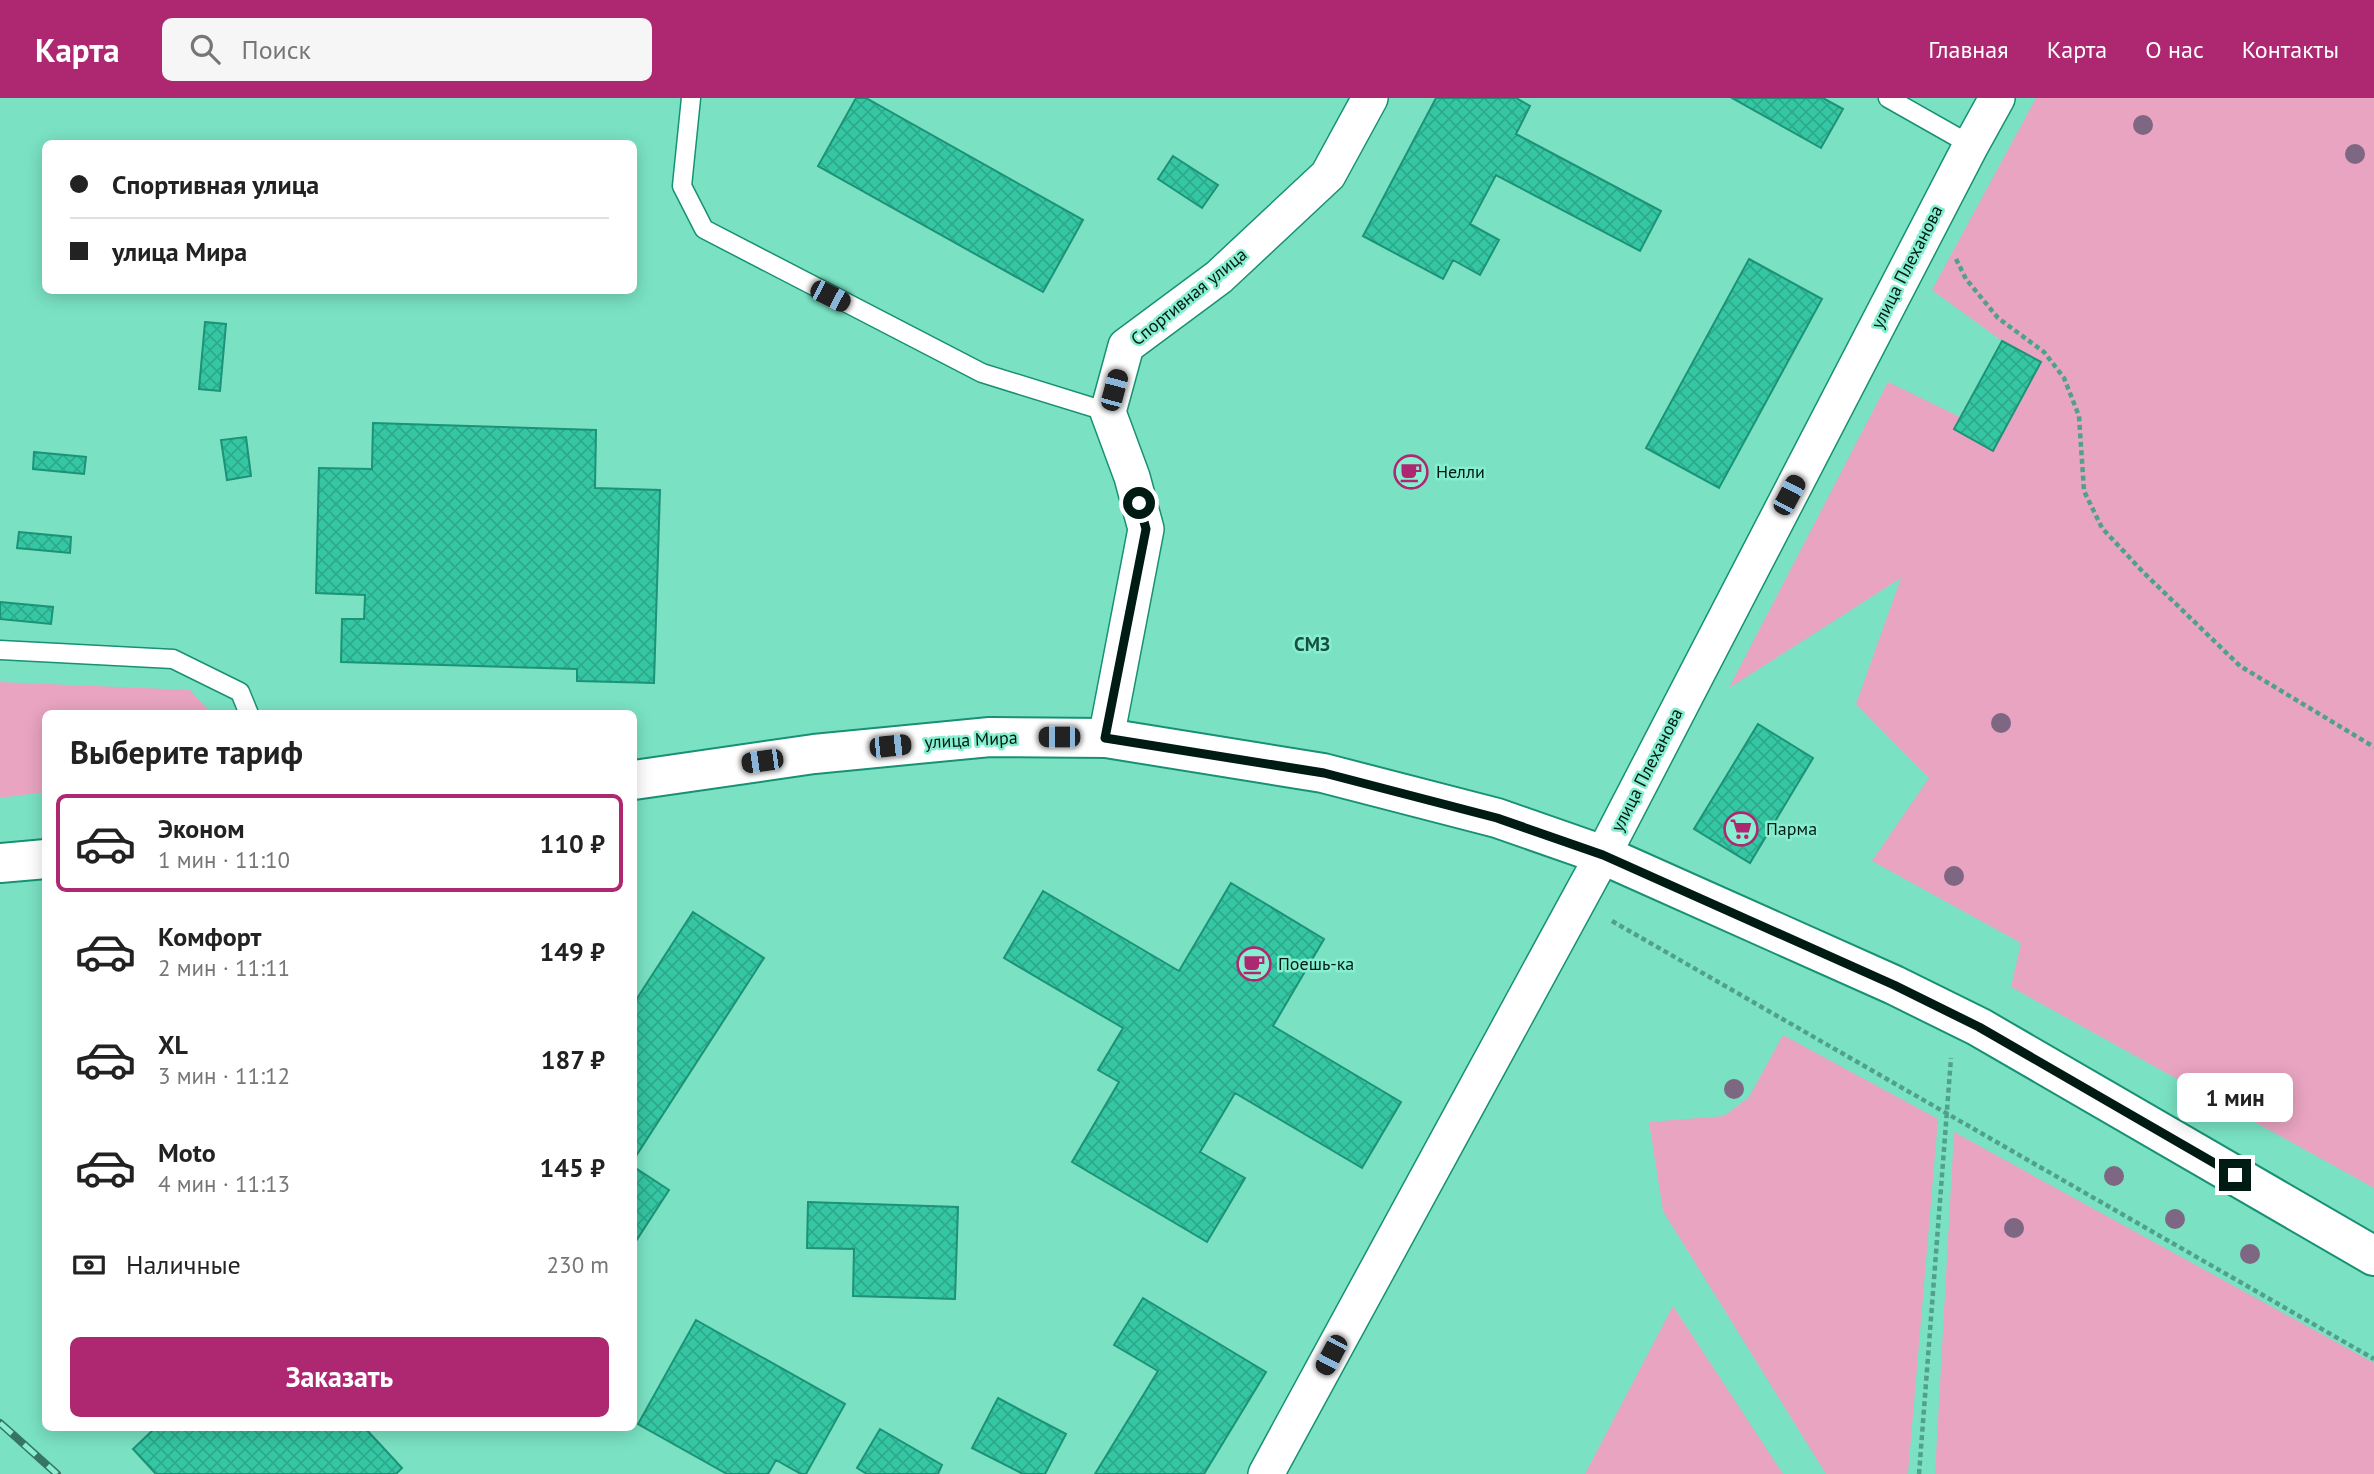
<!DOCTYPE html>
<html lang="ru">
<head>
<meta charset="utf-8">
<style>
	:root { --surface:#fff; --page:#f6f6f6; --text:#222; --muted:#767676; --line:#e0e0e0; --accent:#ad2871 }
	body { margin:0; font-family:"PT Sans",sans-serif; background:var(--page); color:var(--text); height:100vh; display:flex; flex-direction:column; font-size:26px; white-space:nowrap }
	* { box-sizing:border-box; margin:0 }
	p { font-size:23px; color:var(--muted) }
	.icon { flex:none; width:38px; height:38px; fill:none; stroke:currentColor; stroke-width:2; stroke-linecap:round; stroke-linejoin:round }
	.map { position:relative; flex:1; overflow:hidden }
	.details { position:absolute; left:42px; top:612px; width:595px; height:721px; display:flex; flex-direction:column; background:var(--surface); border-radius:10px; box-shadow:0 4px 18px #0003 }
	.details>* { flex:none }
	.guide { position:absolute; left:42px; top:42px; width:595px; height:154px; border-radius:10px; box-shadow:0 4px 18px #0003; display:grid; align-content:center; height:154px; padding:0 28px; background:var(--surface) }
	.end { position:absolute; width:32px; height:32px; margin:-16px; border:9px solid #001b13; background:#fff; box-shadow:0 0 0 4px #fff }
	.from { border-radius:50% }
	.bubble { position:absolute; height:49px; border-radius:10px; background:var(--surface); box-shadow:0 4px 18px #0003; font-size:23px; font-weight:700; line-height:49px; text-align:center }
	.car { position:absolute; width:21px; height:42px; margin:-21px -10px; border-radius:9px; box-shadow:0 0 5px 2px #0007; background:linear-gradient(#222 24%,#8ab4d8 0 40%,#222 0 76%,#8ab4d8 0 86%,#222 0) }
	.guide b { display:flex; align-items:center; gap:24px; height:66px; font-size:26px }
	.guide b+b { border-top:2px solid var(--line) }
	.guide i { width:18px; height:18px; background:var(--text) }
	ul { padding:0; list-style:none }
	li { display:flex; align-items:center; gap:21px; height:98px; margin:0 14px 10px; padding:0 14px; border:4px solid transparent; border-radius:10px }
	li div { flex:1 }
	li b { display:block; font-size:26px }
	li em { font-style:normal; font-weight:700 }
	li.current { border-color:var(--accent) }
	li>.icon { width:63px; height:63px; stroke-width:1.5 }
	h2 { padding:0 28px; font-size:32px; line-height:84px }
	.pay { display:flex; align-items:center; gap:18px; height:77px; padding:0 28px; font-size:26px }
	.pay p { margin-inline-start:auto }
	.primary-button { display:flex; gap:14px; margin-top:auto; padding:14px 28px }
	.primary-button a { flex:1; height:80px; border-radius:10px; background:var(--accent); color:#fff; font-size:28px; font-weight:700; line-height:80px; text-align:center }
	header { display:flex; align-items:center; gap:42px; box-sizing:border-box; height:98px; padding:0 35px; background:var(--accent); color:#fff }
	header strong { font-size:33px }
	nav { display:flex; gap:38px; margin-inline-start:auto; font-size:24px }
	.search { width:490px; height:63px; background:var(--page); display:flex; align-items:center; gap:18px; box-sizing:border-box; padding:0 24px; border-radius:10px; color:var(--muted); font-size:26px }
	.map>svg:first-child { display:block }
	.grass { fill:#e9a4c1 }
	.building { fill:url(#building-cross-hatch); stroke:#1c9277; stroke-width:2 }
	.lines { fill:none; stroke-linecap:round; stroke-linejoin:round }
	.lane-casing { stroke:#189074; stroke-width:21 }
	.street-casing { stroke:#189074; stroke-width:38 }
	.highway-casing { stroke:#189074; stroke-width:42 }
	.path { stroke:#51a089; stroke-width:4.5; stroke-dasharray:5 3.5; stroke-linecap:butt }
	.lane { stroke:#fff; stroke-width:18 }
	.street { stroke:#fff; stroke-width:35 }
	.highway { stroke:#fff; stroke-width:38 }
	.rail-casing { stroke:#377563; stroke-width:8 }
	.rail { stroke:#87efd0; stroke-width:5; stroke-dasharray:16; stroke-linecap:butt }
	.tree { fill:#7d6783 }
	.route { stroke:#001b13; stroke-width:9 }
	.labels { text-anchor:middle; stroke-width:5; stroke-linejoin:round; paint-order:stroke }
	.street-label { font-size:18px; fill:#001b13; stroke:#87efd0 }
	.poi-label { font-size:18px; fill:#001b13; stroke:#87efd0; text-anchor:start }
	.neighbourhood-label { font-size:19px; font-weight:bold; fill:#175041; stroke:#87efd0 }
</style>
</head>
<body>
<header>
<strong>Карта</strong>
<div class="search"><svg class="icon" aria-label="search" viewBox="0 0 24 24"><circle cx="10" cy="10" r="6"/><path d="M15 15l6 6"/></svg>Поиск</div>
<nav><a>Главная</a><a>Карта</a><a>О нас</a><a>Контакты</a></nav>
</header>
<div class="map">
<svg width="2374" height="1376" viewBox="0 0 2374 1376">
	<defs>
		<pattern id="building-cross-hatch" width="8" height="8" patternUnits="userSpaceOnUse" patternTransform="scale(1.75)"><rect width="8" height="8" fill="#35c7a3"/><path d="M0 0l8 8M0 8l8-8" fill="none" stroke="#2daa8b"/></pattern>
	</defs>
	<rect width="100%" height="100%" fill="#7ae2c3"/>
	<path class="grass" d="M2036,0H2374V1090L2011,889L2021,845L1872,763L1929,680L1856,606L1901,480L1729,590L1888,284L1960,319L1954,331L1993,353L2041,265L2002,243L1932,192Z
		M0,584L190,592L212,616H46L45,694L0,700Z
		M1783,937L1938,1021L1908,1376H1826L1663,1113L1649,1024L1724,1018L1749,999Z
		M1954,1034L2374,1265V1376H1935Z
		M1673,1208L1783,1376H1585Z"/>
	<path class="building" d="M856,0H866L1083,122L1043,194L818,68Z
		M1436,0H1516L1530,8L1516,36L1661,113L1640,153L1496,77L1470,126L1499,142L1480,177L1453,162L1443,181L1363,138Z
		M1732,0H1823L1843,11L1821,50Z
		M1173,58L1218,87L1202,110L1158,81Z
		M1749,161L1822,201L1719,390L1646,350Z
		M205,224L226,226L220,293L199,291Z
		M2002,243L2041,264L1993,353L1954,331Z
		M373,325L596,332L595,390L660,392L654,585L577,583V571L341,564L342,521H364L365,497L316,495L319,370L372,371Z
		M246,339L251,378L227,382L221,342Z
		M34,354L86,359L84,376L33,371Z
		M19,434L71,439L70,455L17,450Z
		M0,504L53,509L51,526L0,521Z
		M1758,626L1813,660L1750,765L1694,731Z
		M1231,785L1324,841L1273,928L1401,1004L1362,1070L1235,995L1200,1054L1245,1080L1207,1144L1072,1064L1119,984L1098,972L1123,930L1004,860L1043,793L1179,873Z
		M693,814L764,860L634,1061V905Z
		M634,1069L669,1092L634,1146Z
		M808,1104L958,1109L955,1201L853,1198L854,1151L807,1150Z
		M1143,1200L1266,1274L1204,1376H1095L1158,1273L1114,1247Z
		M696,1222L845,1306L806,1376H801L776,1362L768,1376H727L638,1326Z
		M998,1300L1066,1336L1045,1376H1023L972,1350Z
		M155,1330H365L402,1370L396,1376H156L133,1351Z
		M880,1331L942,1367L938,1376H867L857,1370Z"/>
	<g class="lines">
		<defs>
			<path id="lane" d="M691,0L682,88L704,131L982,275L1108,314
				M1888,0L1971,47
				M0,552L173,561L240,594L249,616"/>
			<path id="street" d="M1106,640L1146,431L1132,379L1108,314L1126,248L1219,179L1328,77L1370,0
				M1266,1376L1603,757L1971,47L1997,0"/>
			<path id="highway" d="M634,682L814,656L990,639L1106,640L1323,675L1497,720L1603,757L1894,887L1979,929L2374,1158
				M0,765L46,761"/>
		</defs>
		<use href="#lane" class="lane-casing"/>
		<use href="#street" class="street-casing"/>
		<use href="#highway" class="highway-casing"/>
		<path class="path" d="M1956,161L1966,181L1998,220L2044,254L2064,280L2079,318L2084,393L2102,430L2143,474L2240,568L2374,649
			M1612,823L2374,1261
			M1919,1376L1951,960"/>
		<use href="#lane" class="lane"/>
		<use href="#street" class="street"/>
		<use href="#highway" class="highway"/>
		<defs>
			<path id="rail" d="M0,1325L57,1376"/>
		</defs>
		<use href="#rail" class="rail-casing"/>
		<use href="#rail" class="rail"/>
	</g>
	<g class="tree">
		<circle cx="2143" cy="27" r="10"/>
		<circle cx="2355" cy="56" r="10"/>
		<circle cx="2001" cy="625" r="10"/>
		<circle cx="1954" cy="778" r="10"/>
		<circle cx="1734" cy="991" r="10"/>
		<circle cx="2114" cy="1078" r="10"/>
		<circle cx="2175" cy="1121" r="10"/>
		<circle cx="2014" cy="1130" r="10"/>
		<circle cx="2250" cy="1156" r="10"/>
	</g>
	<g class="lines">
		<path class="route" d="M1139,405L1146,431L1105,640L1324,675L1497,720L1603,757L1894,887L1979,929L2235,1077"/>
	</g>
	<defs>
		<symbol id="cafe-ring" viewBox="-11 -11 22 22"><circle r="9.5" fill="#87efd0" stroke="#ad2871" stroke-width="1.5"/><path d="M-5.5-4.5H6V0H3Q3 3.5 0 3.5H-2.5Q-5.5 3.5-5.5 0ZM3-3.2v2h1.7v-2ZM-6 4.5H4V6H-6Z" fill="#ad2871"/></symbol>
		<symbol id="supermarket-ring" viewBox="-11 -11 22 22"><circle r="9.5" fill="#87efd0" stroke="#ad2871" stroke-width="1.5"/><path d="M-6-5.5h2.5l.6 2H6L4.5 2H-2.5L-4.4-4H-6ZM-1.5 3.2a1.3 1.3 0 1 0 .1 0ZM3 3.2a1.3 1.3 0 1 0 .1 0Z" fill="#ad2871"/></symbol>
	</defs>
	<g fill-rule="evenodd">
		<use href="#cafe-ring" x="1392" y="355" width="38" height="38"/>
		<use href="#supermarket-ring" x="1722" y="712" width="38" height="38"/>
		<use href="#cafe-ring" x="1235" y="847" width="38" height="38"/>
	</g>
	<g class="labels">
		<g class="street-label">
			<text transform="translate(1907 169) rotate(-63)" y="6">улица Плеханова</text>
			<text transform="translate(1189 199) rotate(-39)" y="6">Спортивная улица</text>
			<text transform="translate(971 642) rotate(-3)" y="6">улица Мира</text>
			<text transform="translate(1647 672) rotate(-63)" y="6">улица Плеханова</text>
		</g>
		<g class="poi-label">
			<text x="1436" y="380">Нелли</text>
			<text x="1766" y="737">Парма</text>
			<text x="1278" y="872">Поешь-ка</text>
		</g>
		<g class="neighbourhood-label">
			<text x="1312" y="553">СМЗ</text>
		</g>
	</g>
</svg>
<i class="end from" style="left:1139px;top:405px"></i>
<i class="end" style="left:2235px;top:1077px"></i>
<div class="bubble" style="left:2177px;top:975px;width:116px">1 мин</div>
<i class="car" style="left:830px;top:198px;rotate:117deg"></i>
<i class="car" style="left:1114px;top:292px;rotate:15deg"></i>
<i class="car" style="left:1789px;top:397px;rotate:28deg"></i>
<i class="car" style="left:1059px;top:639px;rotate:270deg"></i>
<i class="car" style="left:890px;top:648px;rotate:84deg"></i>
<i class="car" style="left:762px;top:663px;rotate:262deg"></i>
<i class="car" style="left:1331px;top:1257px;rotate:208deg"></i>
<div class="guide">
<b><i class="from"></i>Спортивная улица</b>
<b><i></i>улица Мира</b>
</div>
<section class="details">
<h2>Выберите тариф</h2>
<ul>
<li class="current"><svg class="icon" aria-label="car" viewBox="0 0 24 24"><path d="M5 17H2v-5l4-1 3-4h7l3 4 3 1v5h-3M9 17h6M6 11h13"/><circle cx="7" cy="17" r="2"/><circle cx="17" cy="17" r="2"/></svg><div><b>Эконом</b><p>1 мин · 11:10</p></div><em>110 ₽</em></li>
<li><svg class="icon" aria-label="car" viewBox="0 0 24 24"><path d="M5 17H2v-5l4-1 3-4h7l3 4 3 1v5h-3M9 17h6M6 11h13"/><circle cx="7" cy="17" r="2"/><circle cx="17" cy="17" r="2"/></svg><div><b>Комфорт</b><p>2 мин · 11:11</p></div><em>149 ₽</em></li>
<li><svg class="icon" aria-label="car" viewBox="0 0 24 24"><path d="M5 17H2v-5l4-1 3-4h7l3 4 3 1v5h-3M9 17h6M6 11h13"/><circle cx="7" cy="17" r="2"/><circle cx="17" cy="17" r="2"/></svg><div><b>XL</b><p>3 мин · 11:12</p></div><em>187 ₽</em></li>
<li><svg class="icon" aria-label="car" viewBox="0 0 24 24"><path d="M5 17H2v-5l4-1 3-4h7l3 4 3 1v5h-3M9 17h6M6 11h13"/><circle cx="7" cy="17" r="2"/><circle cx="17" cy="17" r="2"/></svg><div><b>Moto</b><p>4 мин · 11:13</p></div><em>145 ₽</em></li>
</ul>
<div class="pay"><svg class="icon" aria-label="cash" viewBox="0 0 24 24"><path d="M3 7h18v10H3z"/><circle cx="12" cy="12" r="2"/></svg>Наличные<p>230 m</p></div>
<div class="primary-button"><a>Заказать</a></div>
</section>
</div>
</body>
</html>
